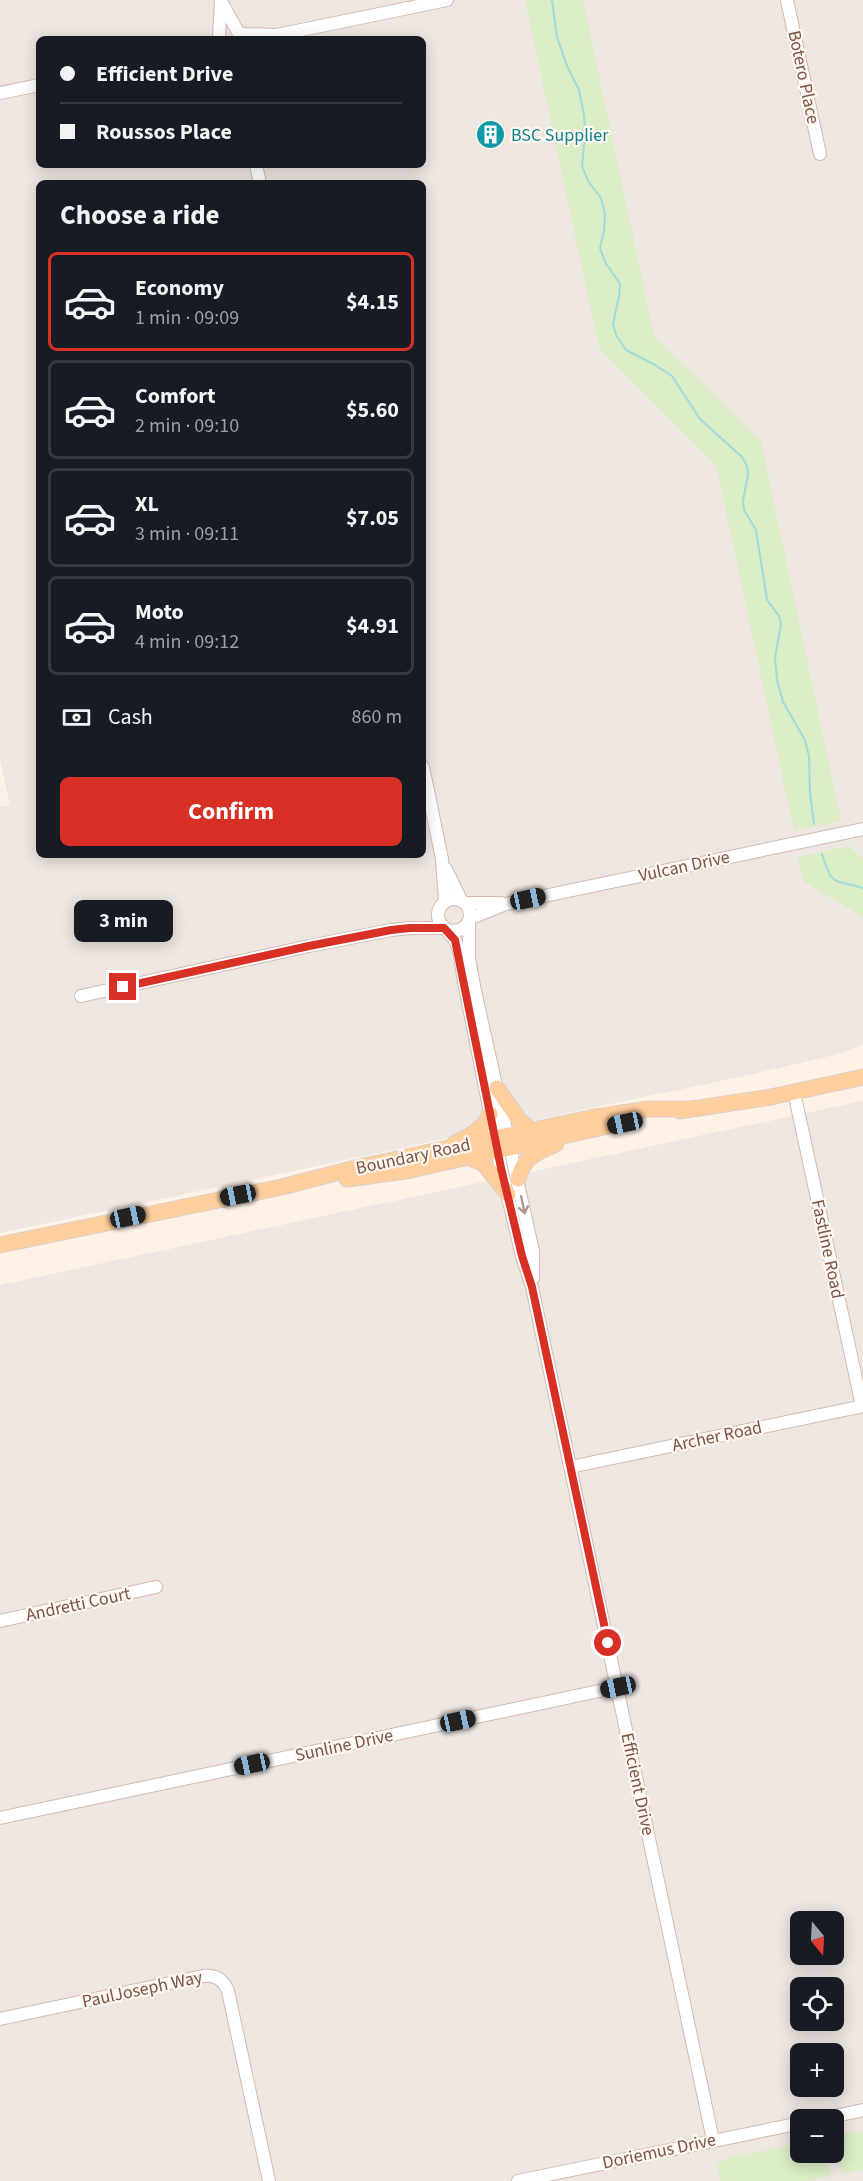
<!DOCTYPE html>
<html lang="en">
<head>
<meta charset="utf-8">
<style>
	:root { --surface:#171b24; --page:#20242c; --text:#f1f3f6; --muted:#9ea1a6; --line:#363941; --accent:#d93025 }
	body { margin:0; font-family:"Source Sans 3",sans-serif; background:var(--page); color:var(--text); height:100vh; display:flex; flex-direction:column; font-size:22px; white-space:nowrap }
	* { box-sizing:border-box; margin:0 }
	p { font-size:20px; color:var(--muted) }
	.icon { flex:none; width:33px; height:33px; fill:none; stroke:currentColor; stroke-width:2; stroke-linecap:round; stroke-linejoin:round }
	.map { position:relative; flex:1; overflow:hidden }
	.panel { position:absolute; left:36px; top:180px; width:390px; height:678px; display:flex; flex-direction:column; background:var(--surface); border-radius:9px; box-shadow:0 3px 15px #0003 }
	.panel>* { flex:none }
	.top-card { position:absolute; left:36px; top:36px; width:390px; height:132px; border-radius:9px; box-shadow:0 3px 15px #0003; display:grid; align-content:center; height:132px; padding:0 24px; background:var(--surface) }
	.needle { width:39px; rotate:162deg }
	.fabs { position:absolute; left:790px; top:1911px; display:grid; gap:12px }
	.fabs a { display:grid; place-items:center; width:54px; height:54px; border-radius:9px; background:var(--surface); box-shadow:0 3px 15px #0003; font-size:30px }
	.end { position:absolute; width:27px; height:27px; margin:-14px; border:8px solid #d93025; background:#fff; box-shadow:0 0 0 3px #fff }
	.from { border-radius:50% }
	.bubble { position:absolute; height:42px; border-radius:9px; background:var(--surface); box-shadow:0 3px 15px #0003; font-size:20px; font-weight:700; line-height:42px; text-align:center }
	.car { position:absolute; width:18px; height:36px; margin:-18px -9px; border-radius:8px; box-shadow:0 0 4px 2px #0007; background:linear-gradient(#222 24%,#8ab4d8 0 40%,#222 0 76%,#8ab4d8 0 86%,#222 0) }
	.top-card b { display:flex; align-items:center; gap:21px; height:57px; font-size:22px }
	.top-card b+b { border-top:2px solid var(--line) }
	.top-card i { width:15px; height:15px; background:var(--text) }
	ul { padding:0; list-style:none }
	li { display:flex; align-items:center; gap:18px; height:99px; margin:0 12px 9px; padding:0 12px; border:3px solid var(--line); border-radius:9px }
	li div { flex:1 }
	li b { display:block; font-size:22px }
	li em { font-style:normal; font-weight:700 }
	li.on { border-color:var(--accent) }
	li>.icon { width:54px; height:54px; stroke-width:1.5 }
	h2 { padding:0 24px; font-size:27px; line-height:72px }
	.pay { display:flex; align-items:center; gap:15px; height:66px; padding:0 24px; font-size:22px }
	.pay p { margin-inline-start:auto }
	.action { display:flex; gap:12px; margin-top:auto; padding:12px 24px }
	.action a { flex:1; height:69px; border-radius:9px; background:var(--accent); color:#fff; font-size:24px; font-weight:700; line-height:69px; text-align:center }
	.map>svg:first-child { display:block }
	.industrial { fill:#eee6e1; fill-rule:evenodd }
	.green { fill:#daedc4 }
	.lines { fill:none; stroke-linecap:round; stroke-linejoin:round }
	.stream { stroke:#9fdbdd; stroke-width:2 }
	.minor-casing { stroke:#d4baae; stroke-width:14 }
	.major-casing { stroke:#dacfcc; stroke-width:17 }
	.minor { stroke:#fff; stroke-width:12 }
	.major { stroke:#ffce9d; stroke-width:15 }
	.oneway { stroke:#b09892 }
	.route { stroke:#d93025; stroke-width:8 }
	.labels { text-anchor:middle; stroke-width:4.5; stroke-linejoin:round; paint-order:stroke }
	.street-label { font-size:18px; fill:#7b5449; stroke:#fff7ef }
	.culture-label { font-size:18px; fill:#0d838f; stroke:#fff7ef; text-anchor:start }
</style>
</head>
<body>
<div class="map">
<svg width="863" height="2181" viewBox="0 0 863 2181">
	<rect width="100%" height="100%" fill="#fef2e7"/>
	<path class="industrial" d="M0,0H863V1045L834,1055L753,1074L0,1233V807L10,805L0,760ZM39,39H423V165H39ZM39,183H423V855H39Z
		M863,1101V2181H0V1285ZM801,1922H834V1954H801ZM801,1988H834V2020H801ZM801,2054H834V2086H801ZM801,2120H834V2152H801Z"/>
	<path class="green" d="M525,0H583L654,336L761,441L841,821L794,831L716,465L599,348Z
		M849,846L863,859V917L803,881L798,857Z
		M863,2130V2170L842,2174L834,2136Z
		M801,2143V2152L826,2153L831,2176L806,2181H721L717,2164L731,2157Z"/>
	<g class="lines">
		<path class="stream" d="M552,0L557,37L567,66L579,90L584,115L585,135L582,166L588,181L601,198L605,214L604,231L600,248L605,262L620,284L619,297L613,324L616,335L626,350L655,365L672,376L700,419L742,457L747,466L748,475L743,501L744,510L756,530L767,600L779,616L781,624L775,658L777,680L783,702L805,740L809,756L810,793L814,824
			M822,854C832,887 833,879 863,888"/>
		<defs>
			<path id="minor" d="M787,0L820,154
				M221,1L238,32
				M241,34L277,35L447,0
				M219,37L221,0
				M0,93L39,85
				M256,165L260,183
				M423,767L442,859L445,901
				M446,869L461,900
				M438 915a16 16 0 1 1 32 0a16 16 0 1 1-32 0Z
				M466,903H501
				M471,918L506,904L863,829
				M469,923V958L475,991L533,1251V1278
				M447,930L455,940L459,950L464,982L501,1168L522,1256L532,1287L713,2140
				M81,996L309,946L391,930L410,928H444
				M794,1092L862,1406
				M570,1467L863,1406
				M0,1621L156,1587
				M0,1818L618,1687
				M0,2019L203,1976C216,1975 223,1979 228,1991L269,2181
				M817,2120L863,2110
				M518,2181L801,2123"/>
			<path id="major" d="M497,1088L520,1121L532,1130
				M679,1111L771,1097L863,1077
				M455,1143C470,1136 484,1129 490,1114
				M468,1157L483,1163L508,1194
				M347,1179L406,1171L635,1120
				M518,1179C524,1156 536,1153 556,1144
				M0,1245L282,1187L355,1168L590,1118L648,1109H687"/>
		</defs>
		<use href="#minor" class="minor-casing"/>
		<use href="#major" class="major-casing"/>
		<use href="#minor" class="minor"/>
		<use href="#major" class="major"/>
	</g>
	<defs><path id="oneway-shaft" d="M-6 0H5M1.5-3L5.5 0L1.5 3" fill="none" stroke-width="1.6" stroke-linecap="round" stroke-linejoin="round" transform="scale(1.5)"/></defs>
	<use class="oneway" href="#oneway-shaft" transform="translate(523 1205) rotate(78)"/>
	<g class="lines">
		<path class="route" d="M123,987L309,946L391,930L410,928H444L455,940L501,1168L522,1256L532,1287L608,1643"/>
	</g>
	<defs>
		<symbol id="building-disc" viewBox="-11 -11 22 22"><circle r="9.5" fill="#0f9aa8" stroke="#fff7ef"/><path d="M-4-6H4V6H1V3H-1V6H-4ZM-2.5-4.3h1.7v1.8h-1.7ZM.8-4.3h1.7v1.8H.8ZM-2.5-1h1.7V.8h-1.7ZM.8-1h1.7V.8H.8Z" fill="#fff"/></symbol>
	</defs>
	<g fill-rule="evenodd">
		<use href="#building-disc" x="474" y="118" width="33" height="33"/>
	</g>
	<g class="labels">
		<g class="street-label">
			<text transform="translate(804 77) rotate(78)" y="6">Botero Place</text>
			<text transform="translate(684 866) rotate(-12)" y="6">Vulcan Drive</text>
			<text transform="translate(413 1156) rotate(-12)" y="6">Boundary Road</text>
			<text transform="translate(828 1249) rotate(78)" y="6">Fastline Road</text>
			<text transform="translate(717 1436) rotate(-12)" y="6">Archer Road</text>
			<text transform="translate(78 1604) rotate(-12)" y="6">Andretti Court</text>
			<text transform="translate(344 1745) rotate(-12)" y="6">Sunline Drive</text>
			<text transform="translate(638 1784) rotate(78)" y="6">Efficient Drive</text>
			<text transform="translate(142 1989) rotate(-12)" y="6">PaulJoseph Way</text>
			<text transform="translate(659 2151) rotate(-12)" y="6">Doriemus Drive</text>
		</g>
		<g class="culture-label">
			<text x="511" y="141">BSC Supplier</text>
		</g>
	</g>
</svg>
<div class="fabs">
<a><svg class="needle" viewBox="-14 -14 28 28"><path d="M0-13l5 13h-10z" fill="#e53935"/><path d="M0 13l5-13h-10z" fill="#9ea1a6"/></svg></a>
<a><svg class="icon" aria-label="locate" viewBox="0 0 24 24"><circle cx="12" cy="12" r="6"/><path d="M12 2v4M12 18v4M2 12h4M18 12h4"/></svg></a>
<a>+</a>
<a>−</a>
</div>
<i class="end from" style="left:608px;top:1643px"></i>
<i class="end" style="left:123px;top:987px"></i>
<div class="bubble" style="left:74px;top:900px;width:99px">3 min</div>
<i class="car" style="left:528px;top:899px;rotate:78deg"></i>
<i class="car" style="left:625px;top:1123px;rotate:258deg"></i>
<i class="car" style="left:238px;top:1195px;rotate:259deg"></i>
<i class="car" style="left:128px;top:1217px;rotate:78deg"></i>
<i class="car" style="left:618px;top:1687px;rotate:258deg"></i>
<i class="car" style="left:458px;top:1721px;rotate:78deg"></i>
<i class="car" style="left:252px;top:1764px;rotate:258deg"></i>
<div class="top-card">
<b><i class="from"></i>Efficient Drive</b>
<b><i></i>Roussos Place</b>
</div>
<section class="panel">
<h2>Choose a ride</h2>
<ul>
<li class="on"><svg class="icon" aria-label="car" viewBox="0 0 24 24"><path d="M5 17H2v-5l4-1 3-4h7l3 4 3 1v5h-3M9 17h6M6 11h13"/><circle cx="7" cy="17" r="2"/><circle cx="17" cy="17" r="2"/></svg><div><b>Economy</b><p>1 min · 09:09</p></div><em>$4.15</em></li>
<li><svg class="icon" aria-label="car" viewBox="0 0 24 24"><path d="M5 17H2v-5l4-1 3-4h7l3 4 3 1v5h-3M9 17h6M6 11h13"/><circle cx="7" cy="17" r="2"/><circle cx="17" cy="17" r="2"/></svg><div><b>Comfort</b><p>2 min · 09:10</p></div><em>$5.60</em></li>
<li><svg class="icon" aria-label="car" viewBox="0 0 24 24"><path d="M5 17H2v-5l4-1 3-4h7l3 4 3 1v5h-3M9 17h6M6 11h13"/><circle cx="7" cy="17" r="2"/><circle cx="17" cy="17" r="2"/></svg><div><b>XL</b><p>3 min · 09:11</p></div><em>$7.05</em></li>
<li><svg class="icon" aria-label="car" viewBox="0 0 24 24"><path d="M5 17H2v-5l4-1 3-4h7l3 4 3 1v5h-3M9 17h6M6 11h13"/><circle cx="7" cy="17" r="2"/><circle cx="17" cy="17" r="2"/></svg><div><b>Moto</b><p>4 min · 09:12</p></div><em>$4.91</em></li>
</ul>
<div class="pay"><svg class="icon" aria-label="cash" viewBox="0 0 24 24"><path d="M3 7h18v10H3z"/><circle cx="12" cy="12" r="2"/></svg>Cash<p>860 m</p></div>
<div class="action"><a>Confirm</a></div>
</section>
</div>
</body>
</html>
